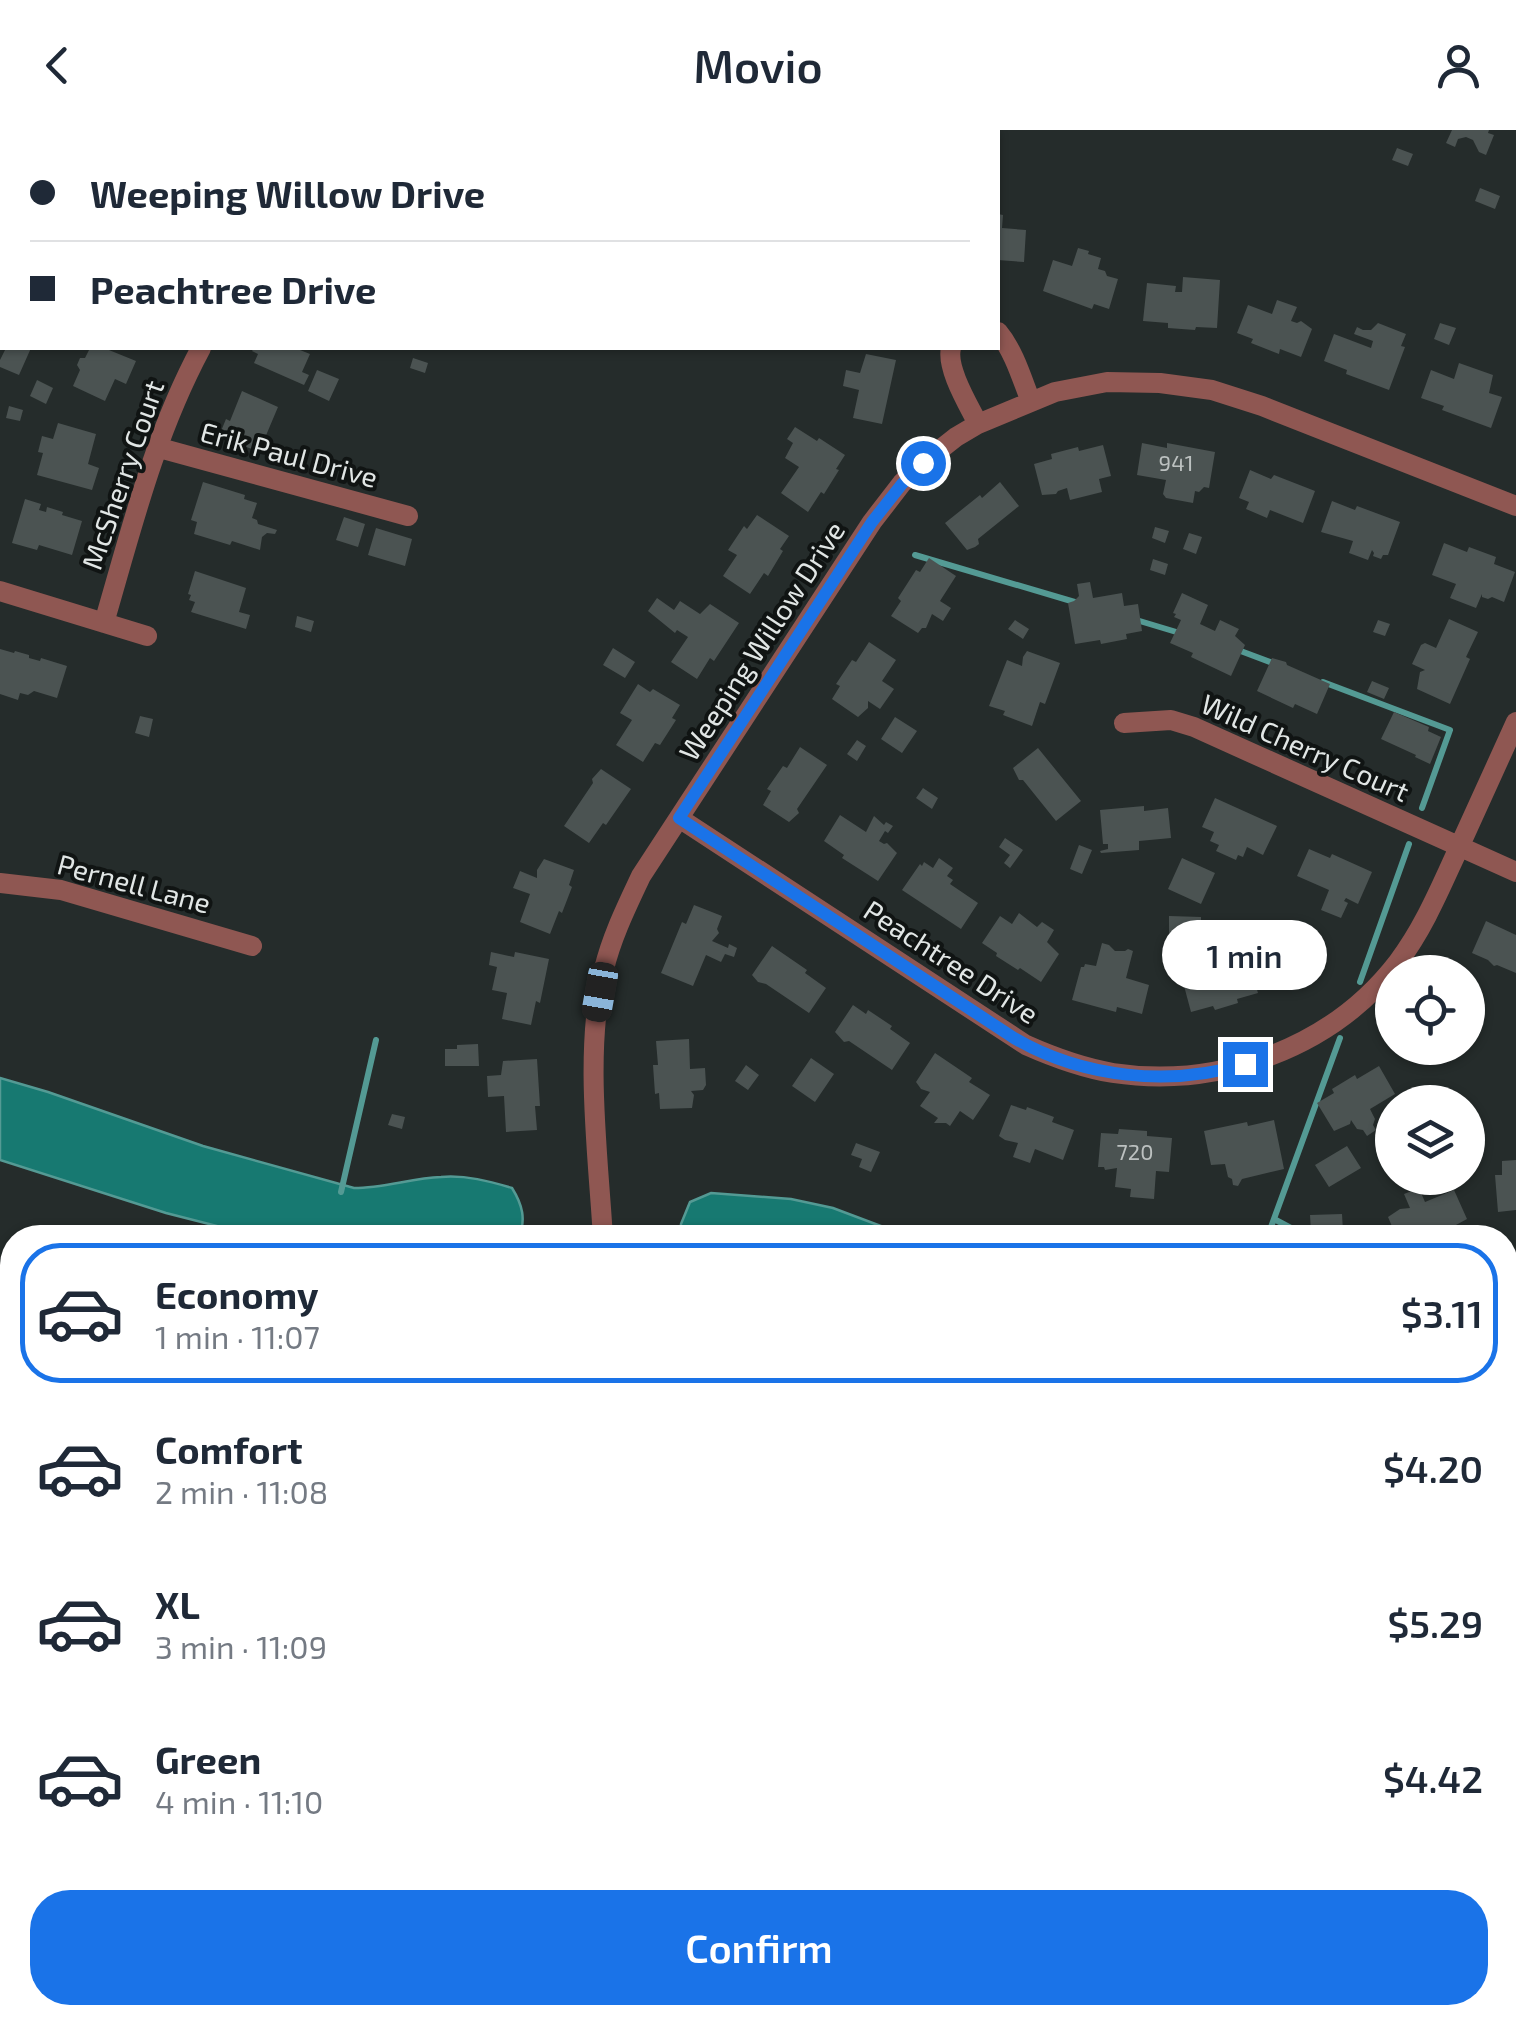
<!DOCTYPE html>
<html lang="en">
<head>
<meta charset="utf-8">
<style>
	:root { --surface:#fff; --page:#f2f2f3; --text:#1f2937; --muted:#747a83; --line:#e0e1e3; --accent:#1a73e8 }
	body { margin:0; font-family:"Exo 2",sans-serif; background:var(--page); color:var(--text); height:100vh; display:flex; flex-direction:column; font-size:38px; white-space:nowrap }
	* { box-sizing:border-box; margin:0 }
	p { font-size:32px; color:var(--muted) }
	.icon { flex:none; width:55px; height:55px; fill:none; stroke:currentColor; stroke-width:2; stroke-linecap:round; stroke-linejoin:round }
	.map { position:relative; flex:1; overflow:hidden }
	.sheet { position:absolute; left:0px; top:1095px; width:1518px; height:800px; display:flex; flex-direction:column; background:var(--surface); border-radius:40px 40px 0 0; box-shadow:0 2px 8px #0004 }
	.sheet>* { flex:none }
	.hud { position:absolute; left:0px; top:0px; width:1000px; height:220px; box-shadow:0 2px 8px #0004; display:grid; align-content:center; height:220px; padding:0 30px; background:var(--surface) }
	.buttons { position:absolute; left:1375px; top:825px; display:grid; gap:20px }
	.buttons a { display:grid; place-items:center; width:110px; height:110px; border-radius:50%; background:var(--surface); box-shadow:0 2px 8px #0004; font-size:50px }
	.end { position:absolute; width:45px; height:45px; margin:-22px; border:12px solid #1a73e8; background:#fff; box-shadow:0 0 0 5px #fff }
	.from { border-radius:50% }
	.bubble { position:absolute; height:70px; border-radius:35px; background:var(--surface); box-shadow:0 2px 8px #0004; font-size:32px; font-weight:600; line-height:70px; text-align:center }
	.car { position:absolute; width:30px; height:60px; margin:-30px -15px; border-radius:12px; box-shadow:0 0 8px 2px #0007; background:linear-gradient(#222 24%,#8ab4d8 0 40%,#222 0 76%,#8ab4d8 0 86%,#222 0) }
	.hud b { display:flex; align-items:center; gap:35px; height:95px; font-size:38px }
	.hud b+b { border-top:2px solid var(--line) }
	.hud i { width:25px; height:25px; background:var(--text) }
	ul { padding:18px 0 0; list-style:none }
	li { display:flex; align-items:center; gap:30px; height:140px; margin:0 20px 15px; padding:0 10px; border:5px solid transparent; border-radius:40px }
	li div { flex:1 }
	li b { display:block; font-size:38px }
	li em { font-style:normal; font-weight:600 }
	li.on { border-color:var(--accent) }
	li>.icon { width:90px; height:90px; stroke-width:1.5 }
	.button { display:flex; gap:20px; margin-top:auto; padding:20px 30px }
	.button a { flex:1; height:115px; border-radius:40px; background:var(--accent); color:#fff; font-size:40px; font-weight:600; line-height:115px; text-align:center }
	header { display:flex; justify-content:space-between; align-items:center; height:130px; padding:0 30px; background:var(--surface); font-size:45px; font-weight:600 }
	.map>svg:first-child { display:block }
	.water { fill:#177971; stroke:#549a94; stroke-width:2.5 }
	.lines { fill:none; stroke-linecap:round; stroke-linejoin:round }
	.stream { stroke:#549a94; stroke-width:6 }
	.building { fill:#4b5352 }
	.street { stroke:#8f5752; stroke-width:20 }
	.secondary { stroke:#c66e67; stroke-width:25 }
	.route { stroke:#1a73e8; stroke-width:12 }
	.labels { text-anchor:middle; stroke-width:8; stroke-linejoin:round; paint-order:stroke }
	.number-label { font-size:22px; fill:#bcc1c0 }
	.street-label { font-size:28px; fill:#e1e6e5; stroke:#101413 }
</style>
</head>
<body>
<header><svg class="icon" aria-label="back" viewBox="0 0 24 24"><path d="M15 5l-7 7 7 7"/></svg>Movio<svg class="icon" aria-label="person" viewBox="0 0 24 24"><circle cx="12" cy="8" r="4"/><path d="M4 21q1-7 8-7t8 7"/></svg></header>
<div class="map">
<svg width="1516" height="1895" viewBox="0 0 1516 1895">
	<rect width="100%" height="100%" fill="#252c2b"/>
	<path class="water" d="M0,948L48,962L203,1016L354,1058C384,1058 412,1048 441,1047C466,1045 489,1051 512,1058C522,1074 527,1090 518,1108L260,1107L166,1083L0,1030Z
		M711,1063L791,1069L833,1078L910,1107H680L681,1094L690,1072Z"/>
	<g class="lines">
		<path class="stream" d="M915,425L1078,473
			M1133,489L1183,504
			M1238,520L1278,535
			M1323,552L1450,600L1422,678
			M1360,852L1409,714
			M341,1062L376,910
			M1274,1089L1304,1105
			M1267,1108L1340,908
			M0,1268L12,1272
			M0,1306L5,1269
			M165,1895L168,1882"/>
	</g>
	<path class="building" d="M1452,0H1489L1488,3L1494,5L1486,25L1479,22L1473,10L1466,7L1458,9L1455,17L1446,13Z
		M1397,18L1413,24L1408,36L1392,30Z
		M1480,58L1500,66L1495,79L1475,71Z
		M998,84L1003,85L1002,98L1026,100L1024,132L998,130Z
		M1078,118L1089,121L1088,124L1101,128L1098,139L1105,141L1107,146L1118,149L1109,179L1094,174L1092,179L1043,161L1053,130L1072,136Z
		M1183,147L1220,150L1217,198L1196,197L1195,200L1168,198V193L1143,191L1147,153L1176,156L1175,162H1182Z
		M1277,170L1297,177L1291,191L1297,193L1301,191L1312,199L1301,227L1280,219L1279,224L1251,213L1253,209L1237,203L1248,175L1272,184Z
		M1378,193L1406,204L1401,216L1405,217L1389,260L1346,244L1347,240L1324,231L1334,204L1371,218L1373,211L1354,204L1357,197L1363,200H1371Z
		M1440,193L1456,198L1449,215L1434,209Z
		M6,218H31L19,245L0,237V230Z
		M90,218H104L136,231L126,254L115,249L105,271L73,256L80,240L77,235L80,228H85Z
		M254,218H295L310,224L302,242L309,245L304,255L254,233L258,224L252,221Z
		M866,224L896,230L882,294L853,288L859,260L843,256L846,240L860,243Z
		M413,228L428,233L425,243L410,238Z
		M1459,233L1493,245L1489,263L1502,267L1491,298L1442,280L1444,276L1421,268L1431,240L1454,249Z
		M317,240L339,249L329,271L308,261Z
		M37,250L53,258L46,274L30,266Z
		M242,261L278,277L259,322L219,306L226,289L230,291Z
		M9,276L23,280L20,291L6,288Z
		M58,293L96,304L88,334L99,338L92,360L37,345L43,323L38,322L42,306L53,309Z
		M795,297L817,311L819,308L845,325L836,339L839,340L824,364L821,362L808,382L781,363L799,337L785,328L793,313L787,309Z
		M1142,313L1167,318V313L1215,322L1209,358L1204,357L1199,362L1195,361L1193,373L1166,368L1163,364L1166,350L1137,345Z
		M1103,315L1111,346L1099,349L1102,362L1070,370L1067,358L1058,361L1056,364L1042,365L1034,334L1052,329L1051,324L1078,317L1079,321Z
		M1250,340L1271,349L1274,345L1315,361L1303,393L1270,380L1267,388L1246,379L1249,372L1239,368Z
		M203,352L245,365L244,369L257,373L252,388L257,390L258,394L277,400L275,404L267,403L262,407L260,420L232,411L230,415L194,404L197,392L191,390Z
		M1000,352L1019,376L978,409L979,414L975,417L967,420L945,393L980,365L982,368Z
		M25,369L41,374L39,380L46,382L47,377L63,382L62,385L82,391L72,425L39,415L37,420L12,413Z
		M1332,371L1355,380L1357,376L1400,392L1388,425H1383L1381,429L1373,426L1374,423L1372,420L1368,430L1349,423L1353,411L1321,402Z
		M757,385L789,406L780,419L783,421L768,446L764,443L750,464L723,446L737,425L728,420L744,396L747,399Z
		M344,387L365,394L358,417L336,410Z
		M1155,397L1169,401L1165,413L1152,408Z
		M376,398L412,409L405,436L368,425Z
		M1189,403L1202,407L1196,424L1183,419Z
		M1444,413L1467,422L1469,417L1496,427L1494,434L1515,442L1504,472L1492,467L1488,469L1482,467V464L1476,478L1450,468L1456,454L1432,445Z
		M929,428L956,446L940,471L951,478L943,491L932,484L926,498H922L918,503L891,486L901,471L898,468L916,440L920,442Z
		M1153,429L1168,434L1165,445L1150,440Z
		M195,441L246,458L239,482L250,485L246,499L191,482L195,472L189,470L191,465L188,464Z
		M1090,452L1093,468L1122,463L1124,476L1138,474L1142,501L1126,504L1127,509L1101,514L1100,510L1075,514L1068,473L1074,471L1079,466L1077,454Z
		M1182,463L1208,475L1200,494L1215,501L1220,490L1239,499L1235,506L1245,515L1231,546L1191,527L1193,523L1170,513L1181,490L1174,487L1176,484L1173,483Z
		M657,468L674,480L680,471L700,484L710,474L739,493L714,531L710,528L697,549L671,532L688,507L677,500L675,503L648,481Z
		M297,486L314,491L311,502L295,497Z
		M1449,489L1478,502L1466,527L1470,529L1450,574L1417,559L1420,542L1425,540L1412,534L1421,515L1425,513L1436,518Z
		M1015,490L1029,499L1023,509L1008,499Z
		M1378,490L1390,494L1385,506L1373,502Z
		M869,512L896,530L882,551L894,559L880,579L868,571V578L858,587L832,569L840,556L836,554L852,530L856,532Z
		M613,518L635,532L625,548L603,535Z
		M0,519L14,523L15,521L29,525V528L40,531L41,528L67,536L57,568L34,561L28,565L20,563L18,570L0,564Z
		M1027,521L1060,533L1045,574L1040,572L1032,596L1003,585L1005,581L989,576L1007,530L1022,536L1023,527Z
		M1272,528L1286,532L1287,535L1330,554L1317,584L1295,574L1293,578L1257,561Z
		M1372,551L1389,558L1384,569L1367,562Z
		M638,554L650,562L653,559L680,575L672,588L676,590L660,615L655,613L643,632L616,615L632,590L620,583Z
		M1394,582L1429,597L1428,601L1441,607L1430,634L1415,627L1416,625L1381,609Z
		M140,586L153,589L149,607L135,603Z
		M895,587L917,601L902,623L881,609Z
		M857,610L866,616L857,631L847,624Z
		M800,617L827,635L797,679L799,683L789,692L763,675L771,661L767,659L783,636L787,638Z
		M1038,618L1081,671L1056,691L1023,650H1019L1013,638Z
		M601,639L631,659L606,695L603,693L589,713L564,696L593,653L592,649Z
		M923,658L938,668L932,679L916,668Z
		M1215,668L1277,696L1263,725L1247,717L1243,727L1238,725L1236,730L1216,721L1219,715L1210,711L1214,702L1202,697Z
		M1144,676V681L1168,678L1171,708L1139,711V720L1101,723L1100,721L1108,719V714H1103L1100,680Z
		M840,685L866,702L874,686L884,695L886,692L893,696L888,703L885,701L879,711L884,714L887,713L897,723L878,751L842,728L844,725L824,711Z
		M1005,708L1023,720L1010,738L1004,733L1010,725L999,717Z
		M1079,715L1092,720L1082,744L1070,739Z
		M1309,719L1330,728L1332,724L1372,742L1358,774L1346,768L1344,771L1348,773L1341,788L1321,780L1329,760L1297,746Z
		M939,728L953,738L947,746L953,750L950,754L978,773L961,799L902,760L920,734L922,736L924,732L933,738Z
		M1182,728L1215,743L1201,774L1168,759Z
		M544,729L574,740L569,755L572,757L562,783L559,781L550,804L520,792L530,764L513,758L520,741L537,748V740Z
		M694,775L722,786L717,799L719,803L712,811L728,818L729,814L737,818L734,827L725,824L721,832L706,825L693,856L661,843L682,792L686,794Z
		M1019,783L1037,797L1042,792L1054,800L1047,812L1059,824L1041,852L1020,838L1018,840L996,826L997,823L982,813L1000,786L1012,794Z
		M1169,786L1201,787V821L1169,820Z
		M1486,791L1516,805V843L1497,835L1494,836L1488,830L1472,823Z
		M1102,813L1109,815L1115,821H1125L1128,819L1133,821L1126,848L1149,855L1142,884L1117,877L1116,882L1072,870L1081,837H1084L1085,834L1096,836Z
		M772,816L807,840L805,843L826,858L809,883L766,854L758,852L752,845Z
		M491,822L514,827L515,822L549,829L540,873L536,871L531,895L502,889L507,863L492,860L497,837L489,835Z
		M1210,833L1213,843L1249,833L1258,863L1237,869L1238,873L1215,880L1213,876L1191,882L1183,852L1188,851L1186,846L1198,843L1196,837Z
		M853,875L866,884L868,880L892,896L890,899L910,913L892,940L849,911L844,912L835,902Z
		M689,909L690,939L705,938L706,955L703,960L691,961L694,965L692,978L660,979L659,963L655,964L653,935H658L656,911Z
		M478,914L479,936H445V919H457V915Z
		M1407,918H1463L1453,929L1441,918V922L1434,926L1426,935Z
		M935,923L972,948L969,952L990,965L973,990L960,981L950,996L946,993H934L938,988L920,976L930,962L921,959L916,952Z
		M811,928L834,944L815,972L792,956Z
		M537,929L540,976H535L537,1000L506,1002L504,966L488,967L487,946L501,945L503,931Z
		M746,935L759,945L748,960L735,951Z
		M1379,936L1395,964L1370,979L1375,989L1373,995L1376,1000L1367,1006L1363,1000L1357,999L1351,990L1350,994L1334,1001L1317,973L1334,963L1332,959L1355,945L1357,949Z
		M1011,975L1026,980L1027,977L1054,987L1052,992L1074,1000L1063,1030L1035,1019L1030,1033L1013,1027L1018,1013L1005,1010L999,1006Z
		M392,984L405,987L402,999L388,995Z
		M1274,990L1284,1039L1242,1049L1238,1056L1233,1055L1232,1049L1228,1047L1225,1034L1211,1035L1204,1001L1247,992L1248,996Z
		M1119,999L1147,1001V1006L1172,1008L1169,1042L1156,1041L1154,1069L1130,1067L1131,1059L1115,1057L1117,1038L1105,1040L1104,1037H1098L1101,1003L1118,1004Z
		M856,1013L880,1022L871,1042L859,1037L862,1029L851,1025Z
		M1347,1016L1361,1038L1329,1057L1315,1035Z
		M1516,1030V1080L1498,1082L1495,1045H1502V1031Z
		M1419,1058L1425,1072L1454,1060L1467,1089L1432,1108H1397L1388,1087L1400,1079L1410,1078L1404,1064Z
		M1342,1084L1343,1101L1346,1097H1352L1355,1101L1360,1100V1108H1293L1292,1103L1311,1102L1310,1085Z
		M1516,1207V1248L1505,1250V1212Z
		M0,1231L12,1232L10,1256L0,1254Z
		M1505,1283L1516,1288V1323L1509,1322L1514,1331L1510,1335H1505Z
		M0,1383L12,1384V1408L0,1407Z
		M1515,1642H1516V1675L1505,1672Z
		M1505,1729L1516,1732L1515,1806L1505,1803Z
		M46,1882H79L77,1894L45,1889Z
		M205,1882H237L235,1895H203Z
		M322,1882L331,1890L334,1887L344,1895H312Z
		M629,1882H651L660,1886L656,1895H621Z
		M938,1882H989L986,1888L992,1891L993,1895H934L932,1894Z
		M1129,1882H1163L1159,1895H1137L1126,1892Z
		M1292,1882H1327V1889L1325,1895H1298L1289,1892Z
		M1459,1882H1493L1489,1895H1470L1457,1891Z"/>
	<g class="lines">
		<path class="street" d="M998,202C1014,221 1022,249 1031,272
			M951,218C946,238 968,274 978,294
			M156,317L408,386
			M0,461L147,506
			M104,493C132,397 154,306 201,218
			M1124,593L1171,590L1194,597L1516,742
			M679,688L1026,915C1053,927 1083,938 1113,943C1219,959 1332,918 1398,832C1423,799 1439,761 1456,724C1476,680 1496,636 1516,592
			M0,753L61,760L252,816
			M603,1108C598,1023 584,920 604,839C612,806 627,776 641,746L872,392L902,353L923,333L956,307L978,294L1055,262L1107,252L1160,253L1212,260L1262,276L1516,376
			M1505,1143L1516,1139
			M140,1895L142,1882
			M718,1895L725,1882
			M1226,1895L1230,1882"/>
		<path class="secondary" d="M0,1568L12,1570
			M777,1882L798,1895"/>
	</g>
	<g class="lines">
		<path class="route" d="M923,333L902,354L872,392L679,688L1014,908C1082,948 1170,957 1245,934"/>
	</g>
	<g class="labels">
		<g class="number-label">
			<text x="1176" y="341">941</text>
			<text x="1135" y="1030">720</text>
		</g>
		<g class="street-label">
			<text transform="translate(289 325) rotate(15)" y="10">Erik Paul Drive</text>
			<text transform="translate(123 345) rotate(-71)" y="10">McSherry Court</text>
			<text transform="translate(762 511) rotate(-57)" y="10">Weeping Willow Drive</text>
			<text transform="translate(1305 618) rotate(24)" y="10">Wild Cherry Court</text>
			<text transform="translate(134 754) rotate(15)" y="10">Pernell Lane</text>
			<text transform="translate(951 832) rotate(33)" y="10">Peachtree Drive</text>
		</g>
	</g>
</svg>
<div class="buttons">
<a><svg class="icon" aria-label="locate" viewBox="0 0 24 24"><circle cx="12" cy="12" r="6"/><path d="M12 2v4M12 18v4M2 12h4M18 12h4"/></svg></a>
<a><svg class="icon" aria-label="layers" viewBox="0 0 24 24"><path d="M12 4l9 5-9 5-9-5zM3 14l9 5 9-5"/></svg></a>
</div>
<i class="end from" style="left:923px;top:333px"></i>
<i class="end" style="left:1245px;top:934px"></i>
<div class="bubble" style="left:1162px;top:790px;width:165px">1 min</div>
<i class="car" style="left:600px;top:862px;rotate:190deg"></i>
<div class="hud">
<b><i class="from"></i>Weeping Willow Drive</b>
<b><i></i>Peachtree Drive</b>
</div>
<section class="sheet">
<ul>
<li class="on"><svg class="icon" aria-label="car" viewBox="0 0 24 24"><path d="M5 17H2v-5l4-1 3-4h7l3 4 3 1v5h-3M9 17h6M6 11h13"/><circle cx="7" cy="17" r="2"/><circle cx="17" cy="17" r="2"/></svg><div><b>Economy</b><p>1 min · 11:07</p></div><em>$3.11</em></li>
<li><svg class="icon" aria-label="car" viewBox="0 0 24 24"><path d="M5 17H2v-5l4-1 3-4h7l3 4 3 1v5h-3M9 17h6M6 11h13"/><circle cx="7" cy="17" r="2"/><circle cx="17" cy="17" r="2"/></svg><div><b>Comfort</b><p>2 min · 11:08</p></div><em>$4.20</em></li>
<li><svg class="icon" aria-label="car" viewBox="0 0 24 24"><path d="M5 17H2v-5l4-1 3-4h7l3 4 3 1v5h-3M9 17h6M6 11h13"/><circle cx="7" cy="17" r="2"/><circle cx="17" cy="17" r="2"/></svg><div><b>XL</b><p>3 min · 11:09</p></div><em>$5.29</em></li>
<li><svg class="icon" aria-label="car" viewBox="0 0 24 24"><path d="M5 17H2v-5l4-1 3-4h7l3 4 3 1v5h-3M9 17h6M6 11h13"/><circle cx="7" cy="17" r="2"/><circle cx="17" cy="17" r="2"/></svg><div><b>Green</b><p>4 min · 11:10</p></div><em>$4.42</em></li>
</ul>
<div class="button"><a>Confirm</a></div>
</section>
</div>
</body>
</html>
